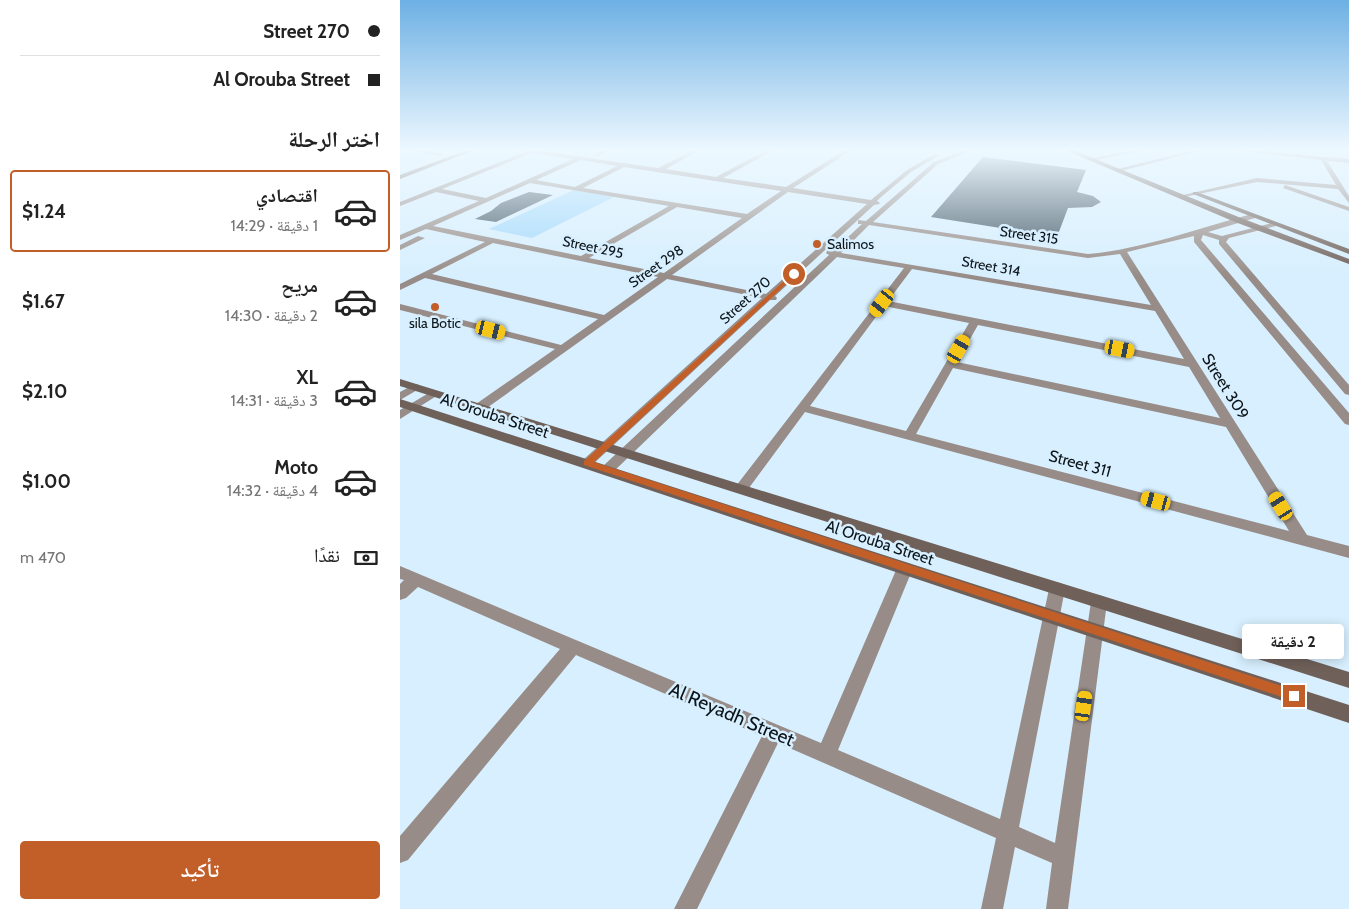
<!DOCTYPE html>
<html lang="ar">
<head>
<meta charset="utf-8">
<style>
	:root { --surface:#fff; --page:#f2f2f2; --text:#222; --muted:#767676; --line:#e0e0e0; --accent:#c25e28 }
	body { margin:0; font-family:Cabin,"Noto Naskh Arabic",sans-serif; background:var(--page); color:var(--text); direction:rtl; height:100vh; display:flex; flex-direction:column; font-size:19px; white-space:nowrap }
	* { box-sizing:border-box; margin:0 }
	p { font-size:16px; color:var(--muted) }
	.icon { flex:none; width:28px; height:28px; fill:none; stroke:currentColor; stroke-width:2; stroke-linecap:round; stroke-linejoin:round }
	.map { position:relative; flex:1; overflow:hidden; direction:ltr }
	.panel { display:flex; flex-direction:column; background:var(--surface); width:400px }
	.panel>* { flex:none }
	.banner { display:grid; align-content:center; height:110px; padding:0 20px; background:var(--surface) }
	.end { position:absolute; width:22px; height:22px; margin:-11px; border:6px solid #c25e28; background:#fff; box-shadow:0 0 0 2px #fff }
	.from { border-radius:50% }
	.bubble { position:absolute; height:35px; border-radius:5px; background:var(--surface); box-shadow:0 2px 12px #0003; font-size:16px; font-weight:700; line-height:35px; text-align:center; direction:rtl }
	.car { position:absolute; width:15px; height:30px; margin:-15px -8px; border-radius:6px; box-shadow:0 0 4px 1px #0007; background:linear-gradient(#f5c518 24%,#345 0 40%,#f5c518 0 76%,#345 0 86%,#f5c518 0) }
	.banner b { display:flex; align-items:center; gap:18px; height:48px; font-size:19px }
	.banner b+b { border-top:1px solid var(--line) }
	.banner i { width:12px; height:12px; background:var(--text) }
	ul { padding:0; list-style:none }
	li { display:flex; align-items:center; gap:15px; height:82px; margin:0 10px 8px; padding:0 10px; border:2px solid transparent; border-radius:5px }
	li div { flex:1 }
	li b { display:block; font-size:19px }
	li em { font-style:normal; font-weight:700 }
	li.current { border-color:var(--accent) }
	li>.icon { width:45px; height:45px; stroke-width:1.5 }
	h2 { padding:0 20px; font-size:22px; line-height:60px }
	.pay { display:flex; align-items:center; gap:12px; height:55px; padding:0 20px; font-size:19px }
	.pay p { margin-inline-start:auto }
	.cta { display:flex; gap:10px; margin-top:auto; padding:10px 20px }
	.cta a { flex:1; height:58px; border-radius:5px; background:var(--accent); color:#fff; font-size:20px; font-weight:700; line-height:58px; text-align:center }
	main { display:flex; flex:1; min-height:0 }
	.map>svg:first-child { display:block }
	.green { fill:#a5dafb }
	.building { fill:#455a67 }
	.lines { fill:none; stroke-linecap:round; stroke-linejoin:round }
	.street { fill:#978c87; fill-rule:evenodd }
	.secondary { fill:#6f6059; fill-rule:evenodd }
	.route { fill:#c25e28 }
	.poi-dot { fill:#c25e28; stroke:#d7effe; stroke-width:2 }
	.labels { text-anchor:middle; stroke-width:5; stroke-linejoin:round; paint-order:stroke }
	.far-street-label { font-size:14px; fill:#0c1419; stroke:#d7effe }
	.far-poi-label { font-size:14px; fill:#0c1419; stroke:#d7effe; text-anchor:start }
	.street-label { font-size:16px; fill:#0c1419; stroke:#d7effe }
	.near-street-label { font-size:19px; fill:#0c1419; stroke:#d7effe }
</style>
</head>
<body>
<main>
<div class="map">
<svg width="949" height="909" viewBox="0 0 949 909">
	<rect width="100%" height="100%" fill="#d7effe"/>
	<path class="green" d="M174,190L214,197L132,238L89,229Z"/>
	<path class="building" d="M583,157L686,170L677,192L693,196L701,202L692,207L668,208L657,237L531,217Z
		M129,192L153,195L96,222L75,219L91,211L101,203Z"/>
	<g class="lines">
		<path class="street" d="M6,150H22L43,154L40,156Z
			M121,150H135L258,168L293,150H300L266,169L316,177L367,150H374L323,178L386,187L445,150H452L393,188L471,200L507,170L535,154L540,155L511,172L481,197L477,201L480,203L479,204L474,205L375,296L377,298L376,300H370L191,466L187,467L181,463L183,460L362,298L267,279L84,410H76L74,407L76,404L155,349L0,310V304L161,345L198,319L25,278L0,290V284L85,242L26,229L0,240V235L79,201L36,192L0,206V202L125,152ZM132,153L173,159L86,198L42,189ZM181,160L217,166L175,187L136,180ZM224,167L381,191L347,214L183,188ZM130,183L269,206L181,256L33,226ZM388,192L467,204L366,294L272,275ZM277,207L342,218L264,273L189,258ZM93,243L258,277L204,315L32,274Z
			M203,150H211L198,156L193,155Z
			M565,150H573L538,164L473,222L688,254C744,249 798,228 852,214H855V218L808,232L822,236L876,222V226L829,238L826,242L949,385V395L945,394L819,244V240L803,235L801,240L949,413V425L945,424L794,242V236L727,252L907,535L949,546V558L405,412L346,492H336L334,489L336,486L504,268L437,257L212,473H202L201,470L202,467L429,255L426,253L427,251H433L462,224H458V220L466,221L534,162ZM469,225L688,258L720,254L751,305L441,253ZM512,269L755,311L784,359L488,301ZM484,306L569,323L506,431L410,406ZM578,325L789,367L820,418L557,362ZM553,368L826,427L889,531L516,434Z
			M733,150H746L691,161L688,159Z
			M794,150H804L717,172L714,170Z
			M831,150H852L949,159V163L927,161L949,196V203L938,189L857,182L779,198V196L857,178L936,185L921,160Z
			M885,185L949,207V211L883,188Z
			M18,236L25,238L0,250V245Z
			M15,384L19,385L20,387L19,389L0,400V392Z
			M34,390L40,393L38,395L0,419V410Z
			M505,562L510,564L513,568L438,750L600,819L649,589L652,584L657,582L662,584L665,589L619,827L655,843L691,602L693,597L699,595L705,597L707,602L668,909H646L652,863L615,847L603,909H581L596,838L378,743L297,909H274L362,736L176,655L8,860L0,863V836L160,649L18,587L6,598L0,600V584L4,580L0,579V566L421,743L497,568L500,564Z"/>
		<path class="secondary" d="M67,150H75L0,179V175Z
			M665,150H673L841,218L949,259V264L835,222Z
			M793,192H797L949,249V254L793,194Z
			M0,379L949,672V688L0,386Z
			M0,399L949,705V723L0,407Z"/>
	</g>
	<linearGradient id="sky" x2="0" y2="1"><stop stop-color="#6db0e4"/><stop offset="0.54" stop-color="#edf8ff"/><stop offset="1" stop-color="#edf8ff" stop-opacity="0"/></linearGradient>
	<rect width="949" height="277" fill="url(#sky)"/>
	<path class="route" d="M394,272L396,275L194,462L894,690L900,696L898,700L894,701L184,465V461Z"/>
	<g class="poi-dot">
		<circle cx="417" cy="244" r="5"/>
		<circle cx="35" cy="307" r="5"/>
	</g>
	<g class="labels">
		<g class="far-street-label">
			<text transform="translate(629 235) rotate(8)" y="5">Street 315</text>
			<text transform="translate(193 247) rotate(12)" y="5">Street 295</text>
			<text transform="translate(256 266) rotate(-35)" y="5">Street 298</text>
			<text transform="translate(591 266) rotate(10)" y="5">Street 314</text>
			<text transform="translate(345 300) rotate(-42)" y="5">Street 270</text>
		</g>
		<g class="far-poi-label">
			<text x="427" y="249">Salimos</text>
			<text x="35" y="328" text-anchor="middle">sila Botic</text>
		</g>
		<g class="street-label">
			<text transform="translate(826 386) rotate(58)" y="6">Street 309</text>
			<text transform="translate(95 415) rotate(18)" y="6">Al Orouba Street</text>
			<text transform="translate(680 463) rotate(15)" y="6">Street 311</text>
			<text transform="translate(480 542) rotate(18)" y="6">Al Orouba Street</text>
		</g>
		<g class="near-street-label">
			<text transform="translate(332 714) rotate(23)" y="7">Al Reyadh Street</text>
		</g>
	</g>
</svg>
<i class="end from" style="left:394px;top:274px"></i>
<i class="end" style="left:894px;top:696px"></i>
<div class="bubble" style="left:842px;top:624px;width:102px">2 دقيقة</div>
<i class="car" style="left:482px;top:303px;rotate:217deg"></i>
<i class="car" style="left:91px;top:330px;rotate:104deg"></i>
<i class="car" style="left:559px;top:349px;rotate:30deg"></i>
<i class="car" style="left:720px;top:349px;rotate:101deg"></i>
<i class="car" style="left:756px;top:501px;rotate:285deg"></i>
<i class="car" style="left:881px;top:506px;rotate:328deg"></i>
<i class="car" style="left:684px;top:706px;rotate:8deg"></i>
</div>
<section class="panel">
<div class="banner">
<b><i class="from"></i>Street 270</b>
<b><i></i>Al Orouba Street</b>
</div>
<h2>اختر الرحلة</h2>
<ul>
<li class="current"><svg class="icon" aria-label="car" viewBox="0 0 24 24"><path d="M5 17H2v-5l4-1 3-4h7l3 4 3 1v5h-3M9 17h6M6 11h13"/><circle cx="7" cy="17" r="2"/><circle cx="17" cy="17" r="2"/></svg><div><b>اقتصادي</b><p>1 دقيقة · 14:29</p></div><em>$1.24</em></li>
<li><svg class="icon" aria-label="car" viewBox="0 0 24 24"><path d="M5 17H2v-5l4-1 3-4h7l3 4 3 1v5h-3M9 17h6M6 11h13"/><circle cx="7" cy="17" r="2"/><circle cx="17" cy="17" r="2"/></svg><div><b>مريح</b><p>2 دقيقة · 14:30</p></div><em>$1.67</em></li>
<li><svg class="icon" aria-label="car" viewBox="0 0 24 24"><path d="M5 17H2v-5l4-1 3-4h7l3 4 3 1v5h-3M9 17h6M6 11h13"/><circle cx="7" cy="17" r="2"/><circle cx="17" cy="17" r="2"/></svg><div><b>XL</b><p>3 دقيقة · 14:31</p></div><em>$2.10</em></li>
<li><svg class="icon" aria-label="car" viewBox="0 0 24 24"><path d="M5 17H2v-5l4-1 3-4h7l3 4 3 1v5h-3M9 17h6M6 11h13"/><circle cx="7" cy="17" r="2"/><circle cx="17" cy="17" r="2"/></svg><div><b>Moto</b><p>4 دقيقة · 14:32</p></div><em>$1.00</em></li>
</ul>
<div class="pay"><svg class="icon" aria-label="cash" viewBox="0 0 24 24"><path d="M3 7h18v10H3z"/><circle cx="12" cy="12" r="2"/></svg>نقدًا<p>470 m</p></div>
<div class="cta"><a>تأكيد</a></div>
</section>
</main>
</body>
</html>
